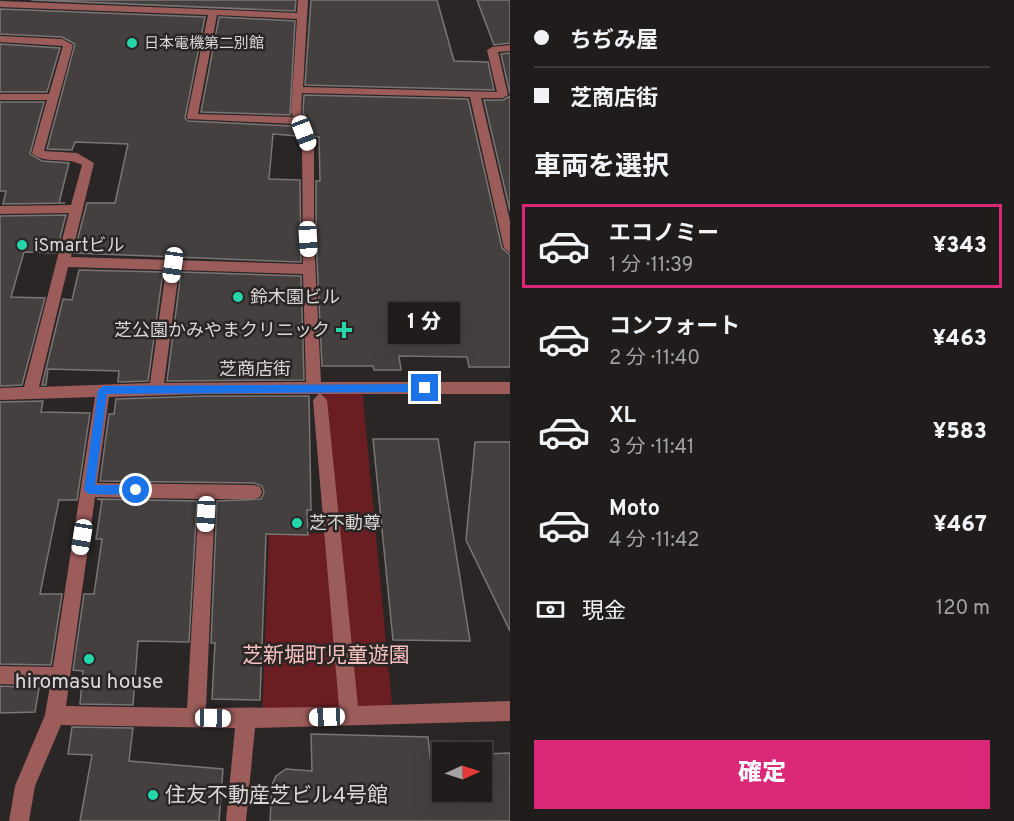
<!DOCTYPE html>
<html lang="ja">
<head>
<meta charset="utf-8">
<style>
	:root { --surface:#201c1c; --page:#282525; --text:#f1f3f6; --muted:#a2a1a3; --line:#3d3a3b; --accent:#db2777 }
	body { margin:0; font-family:Overpass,"Noto Sans JP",sans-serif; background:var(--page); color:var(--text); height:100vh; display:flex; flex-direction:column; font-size:22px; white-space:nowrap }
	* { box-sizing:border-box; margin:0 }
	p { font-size:20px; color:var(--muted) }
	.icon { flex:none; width:33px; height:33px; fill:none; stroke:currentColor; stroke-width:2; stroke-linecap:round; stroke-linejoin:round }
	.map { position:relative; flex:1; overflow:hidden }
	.details { display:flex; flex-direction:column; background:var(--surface); width:504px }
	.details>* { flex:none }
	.guide { display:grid; align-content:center; height:132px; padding:0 24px; background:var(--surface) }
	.needle { width:39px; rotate:87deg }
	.tools { position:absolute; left:432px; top:742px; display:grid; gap:12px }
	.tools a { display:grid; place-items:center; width:60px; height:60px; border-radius:0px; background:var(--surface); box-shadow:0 6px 24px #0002,0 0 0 2px var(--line); font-size:30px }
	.end { position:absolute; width:27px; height:27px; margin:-14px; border:8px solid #1a73e8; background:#fff; box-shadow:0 0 0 3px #fff }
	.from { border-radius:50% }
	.bubble { position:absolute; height:42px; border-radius:0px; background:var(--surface); box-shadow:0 6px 24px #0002,0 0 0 2px var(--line); font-size:20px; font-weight:800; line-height:42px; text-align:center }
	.car { position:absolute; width:18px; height:36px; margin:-18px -9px; border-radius:8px; box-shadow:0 0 4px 2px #0007; background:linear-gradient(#fff 24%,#345 0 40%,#fff 0 76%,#345 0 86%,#fff 0) }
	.guide b { display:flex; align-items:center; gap:21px; height:57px; font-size:22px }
	.guide b+b { border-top:2px solid var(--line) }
	.guide i { width:15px; height:15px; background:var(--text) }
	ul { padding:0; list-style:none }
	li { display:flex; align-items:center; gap:18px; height:84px; margin:0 12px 9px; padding:0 12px; border:3px solid transparent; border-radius:0px }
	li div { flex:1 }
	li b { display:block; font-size:22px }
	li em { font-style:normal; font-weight:800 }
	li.current { border-color:var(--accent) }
	li>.icon { width:54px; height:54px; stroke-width:1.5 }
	h2 { padding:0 24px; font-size:27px; line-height:72px }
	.pay { display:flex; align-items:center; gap:15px; height:66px; padding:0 24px; font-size:22px }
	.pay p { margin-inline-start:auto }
	.action { display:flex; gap:12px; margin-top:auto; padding:12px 24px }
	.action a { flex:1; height:69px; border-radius:0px; background:var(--accent); color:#fff; font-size:24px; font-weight:800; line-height:69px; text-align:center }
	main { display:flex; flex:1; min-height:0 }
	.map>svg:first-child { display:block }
	.green { fill:#6a1e21 }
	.building { fill:#44403f; stroke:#7a7574; stroke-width:1.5 }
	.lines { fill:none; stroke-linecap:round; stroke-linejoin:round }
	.minor { fill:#9b5c5a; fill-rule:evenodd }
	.route { fill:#1a73e8 }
	.poi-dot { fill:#27d5ad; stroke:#2a2626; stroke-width:2 }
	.labels { text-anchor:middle; stroke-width:5; stroke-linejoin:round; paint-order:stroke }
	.far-poi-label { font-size:15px; fill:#dad7d7; stroke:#2a2626; text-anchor:start }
	.poi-label { font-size:18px; fill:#dad7d7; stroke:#2a2626; text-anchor:start }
	.street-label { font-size:18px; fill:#dad7d7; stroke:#2a2626 }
	.near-park-label { font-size:21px; fill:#f7c1be; stroke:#2a2626 }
	.near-poi-label { font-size:21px; fill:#dad7d7; stroke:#2a2626 }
</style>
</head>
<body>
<main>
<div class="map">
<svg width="510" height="821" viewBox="0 0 510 821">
	<rect width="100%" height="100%" fill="#2a2626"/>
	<path class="green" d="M323,388H362L393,715L262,719L269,534L328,533Z"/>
	<path class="building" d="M31,0H296L295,11Z
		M437,0L454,61L488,62L494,90L305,85L311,0Z
		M477,0H510V43L494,45Z
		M0,9L205,17L185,118L188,121L293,126L297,136L273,134L269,179L300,180L301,262L74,253L87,203H115L128,144L75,142L72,150L47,149L75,44L62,37L0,34Z
		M219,17L295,21L290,115L201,112Z
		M0,44L60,48L47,92H0Z
		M510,53V94L501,54Z
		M304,95L468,99L502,248L510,255V367H469L467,357L399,356L401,370H374L373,366H322L316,239V181H320L319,137L313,136L303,112Z
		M510,96V211L484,100H503Z
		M0,102H44L30,154L42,161L69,163L59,203H65L3,204L6,191H0Z
		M66,215L56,253L24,252L11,297L45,298L22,385L0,386V216Z
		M79,270L163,272L148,381L118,382L119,371L48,369L46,385H42L63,299L72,300Z
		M181,272L301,276L304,380L167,381Z
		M204,396H309L311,510H307L308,535L266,534L260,700L212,699L215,643H211L217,501L261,499L264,493L262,486L254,483L100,481L109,414H114L116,399Z
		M43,401L41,412L90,413L77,500H59L40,594H62L51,665L0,664V402Z
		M373,439H438L470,641L393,640Z
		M475,442H510V631L466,540Z
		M97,499L197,501L189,642L138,641L133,705L80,704L83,671L73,670L84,594H94L102,539H96L102,500Z
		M0,686L39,688L35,712L0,713Z
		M72,727L133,728L129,761L223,769L219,821H80L92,755L68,754Z
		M311,734L428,737L434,792H482V754L510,753V821H270L272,785L276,776L286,769L312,771Z"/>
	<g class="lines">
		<path class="minor" d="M298,0H308L303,87L497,92L487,50L492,47L510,45V51L498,52L508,95L503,98H481L510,221V253L504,248L470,97L302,93L301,112L314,144V239L321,382H510V394H321L327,400L358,706L510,701V721L255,728L246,821H226L235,728L61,725L35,786L29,821H9L15,786L45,715L50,686L0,684V666L53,667L95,397L0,400V388L24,387L69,213L0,214V206L71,205L82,165C67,156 44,165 32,153L47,100H0V94H49L63,46L0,42V36L62,39L73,45L44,151L77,153L94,163L71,257L303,264L302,144L295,124L188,119L187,117L208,15L0,7V1L297,13ZM217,15L297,19L291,112L293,117L198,114ZM68,267L166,270L150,383L39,387ZM179,270L303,274L306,382L164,383ZM204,394H319L313,400L339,707L206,708L215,499H254L260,497L262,492L260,487L254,485L97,483L109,397ZM95,497L199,499L187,708L66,706Z"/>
	</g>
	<path class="route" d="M425,384L430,388L425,392L107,394L95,485H136L142,490L136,495L89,494L84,490L98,390L103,386Z"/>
	<g class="poi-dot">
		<circle cx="132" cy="43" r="6"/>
		<circle cx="22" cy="245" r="6"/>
		<circle cx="238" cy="297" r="6"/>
		<path d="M341 321h6v6h6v6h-6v6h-6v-6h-6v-6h6z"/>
		<circle cx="297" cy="523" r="6"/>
		<circle cx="89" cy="659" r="6"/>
		<circle cx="153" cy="795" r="6"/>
	</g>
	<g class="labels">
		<g class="far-poi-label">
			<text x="144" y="48">日本電機第二別館</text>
		</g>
		<g class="poi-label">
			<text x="34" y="251">iSmartビル</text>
			<text x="250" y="303">鈴木園ビル</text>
			<text x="330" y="336" text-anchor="end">芝公園かみやまクリニック</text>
			<text x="309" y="529">芝不動尊</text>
		</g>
		<g class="street-label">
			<text x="255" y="375">芝商店街</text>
		</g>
		<g class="near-park-label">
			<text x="326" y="662">芝新堀町児童遊園</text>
		</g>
		<g class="near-poi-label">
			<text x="89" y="688">hiromasu house</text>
			<text x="165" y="802" text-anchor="start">住友不動産芝ビル4号館</text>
		</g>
	</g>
</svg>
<div class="tools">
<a><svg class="needle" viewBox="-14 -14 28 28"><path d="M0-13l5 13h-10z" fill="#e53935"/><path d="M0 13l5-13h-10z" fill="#a2a1a3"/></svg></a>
</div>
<i class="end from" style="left:136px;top:490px"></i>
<i class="end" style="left:425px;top:388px"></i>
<div class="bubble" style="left:388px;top:302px;width:72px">1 分</div>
<i class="car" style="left:304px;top:133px;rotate:159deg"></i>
<i class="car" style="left:308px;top:239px;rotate:177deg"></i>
<i class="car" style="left:173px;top:265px;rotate:188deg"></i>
<i class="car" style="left:206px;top:514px;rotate:183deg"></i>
<i class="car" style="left:82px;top:537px;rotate:189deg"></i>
<i class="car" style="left:327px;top:717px;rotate:268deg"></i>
<i class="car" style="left:213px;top:718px;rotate:91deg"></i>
</div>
<section class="details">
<div class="guide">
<b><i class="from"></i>ちぢみ屋</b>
<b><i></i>芝商店街</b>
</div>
<h2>車両を選択</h2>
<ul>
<li class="current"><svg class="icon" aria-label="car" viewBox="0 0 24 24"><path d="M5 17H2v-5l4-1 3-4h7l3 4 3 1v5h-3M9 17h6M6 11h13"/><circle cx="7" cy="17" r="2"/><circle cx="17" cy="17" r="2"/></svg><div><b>エコノミー</b><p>1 分 · 11:39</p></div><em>¥343</em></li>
<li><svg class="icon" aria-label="car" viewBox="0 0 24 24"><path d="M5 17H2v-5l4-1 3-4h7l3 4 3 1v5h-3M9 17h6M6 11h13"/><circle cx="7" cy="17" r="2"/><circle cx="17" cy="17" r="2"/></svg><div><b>コンフォート</b><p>2 分 · 11:40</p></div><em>¥463</em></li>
<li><svg class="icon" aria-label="car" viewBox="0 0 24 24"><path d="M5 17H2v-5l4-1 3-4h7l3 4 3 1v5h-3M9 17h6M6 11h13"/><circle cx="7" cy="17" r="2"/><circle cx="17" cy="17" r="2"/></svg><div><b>XL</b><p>3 分 · 11:41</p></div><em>¥583</em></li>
<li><svg class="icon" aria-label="car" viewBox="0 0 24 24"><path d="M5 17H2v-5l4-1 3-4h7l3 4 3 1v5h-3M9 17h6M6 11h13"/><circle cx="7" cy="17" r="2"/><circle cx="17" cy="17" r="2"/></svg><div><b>Moto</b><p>4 分 · 11:42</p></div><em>¥467</em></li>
</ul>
<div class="pay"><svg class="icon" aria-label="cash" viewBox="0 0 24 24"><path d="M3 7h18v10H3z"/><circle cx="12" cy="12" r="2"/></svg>現金<p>120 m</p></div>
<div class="action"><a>確定</a></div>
</section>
</main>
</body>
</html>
